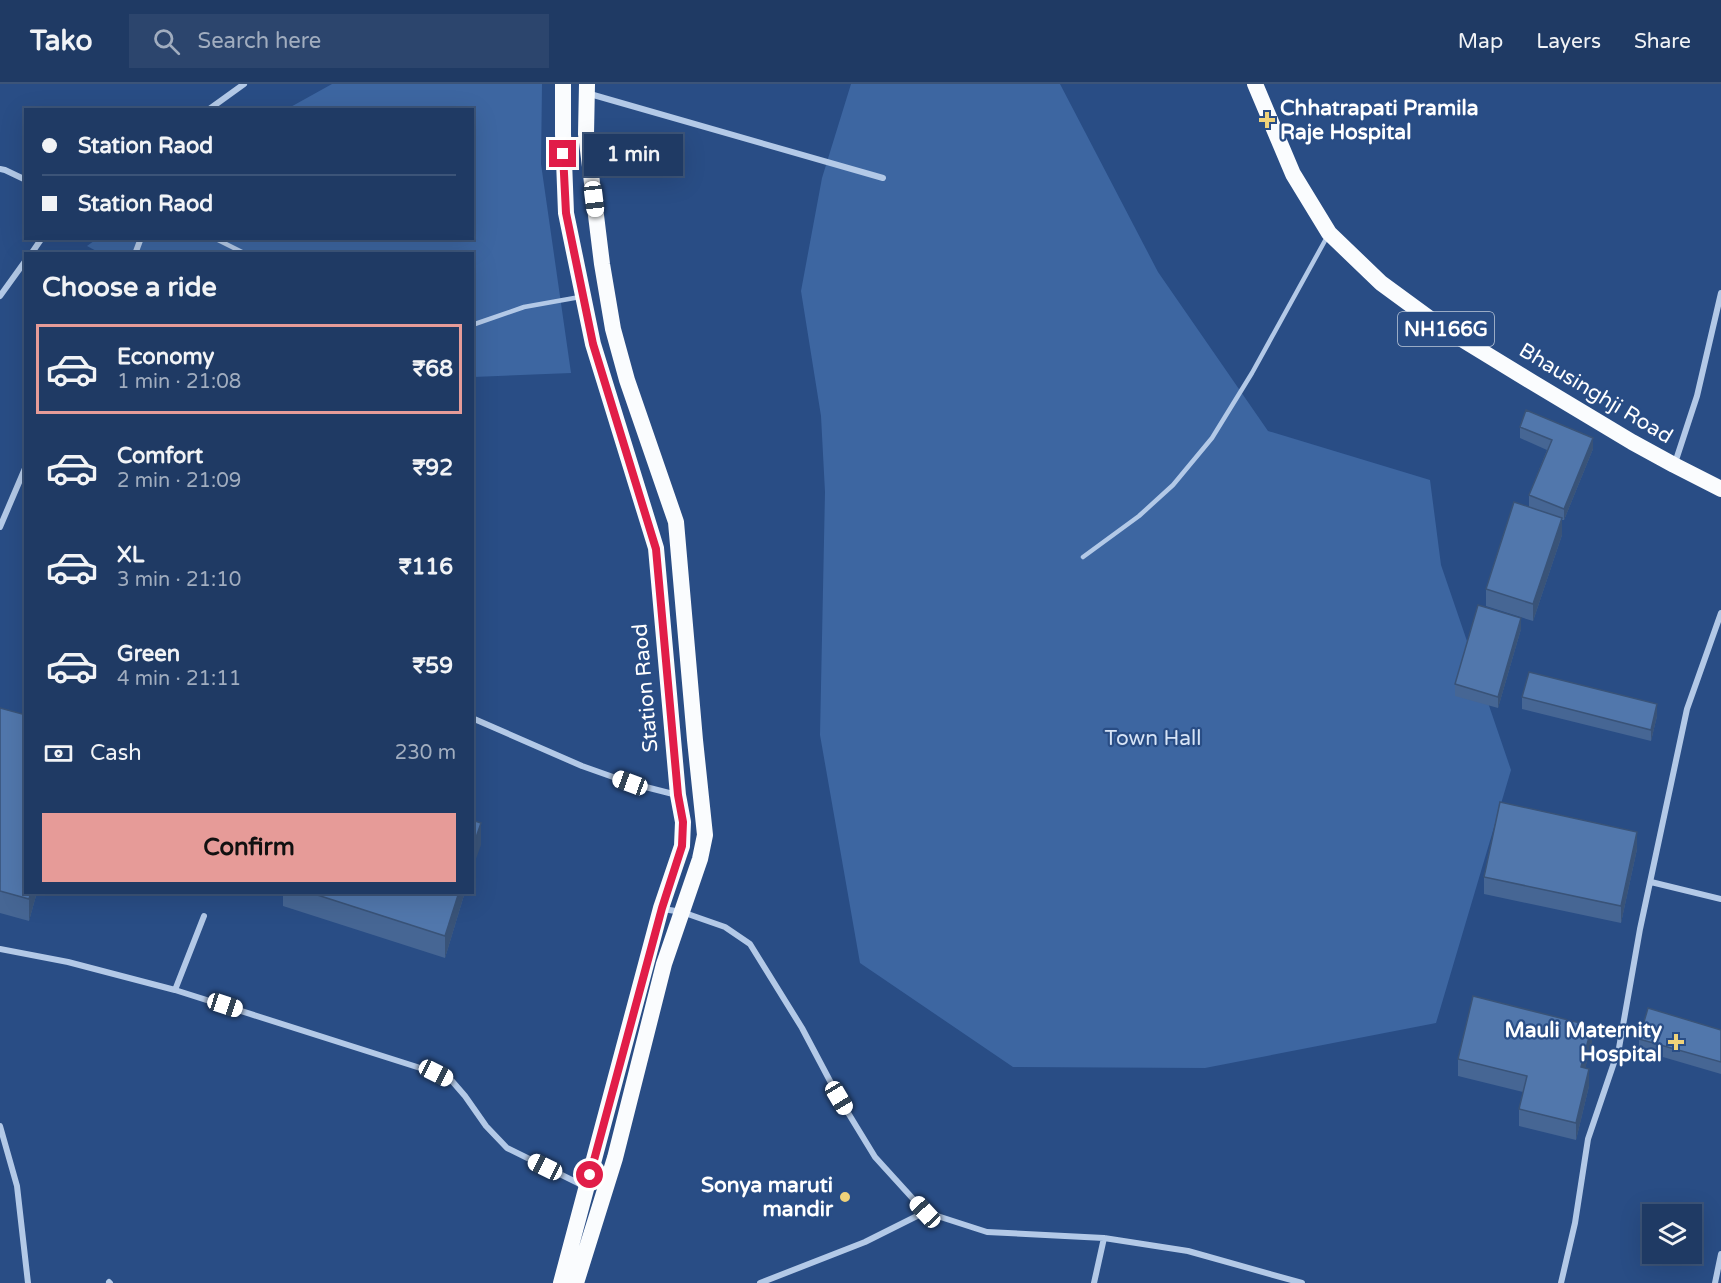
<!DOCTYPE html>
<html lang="en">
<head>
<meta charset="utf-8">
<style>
	:root { --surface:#1f3a64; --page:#2c456d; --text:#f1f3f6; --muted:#a1adbf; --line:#3c5478; --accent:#e69b98 }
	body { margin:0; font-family:"Varela Round",sans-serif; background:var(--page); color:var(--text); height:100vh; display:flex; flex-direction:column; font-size:22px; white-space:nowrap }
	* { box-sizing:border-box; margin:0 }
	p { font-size:20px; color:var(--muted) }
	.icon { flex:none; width:33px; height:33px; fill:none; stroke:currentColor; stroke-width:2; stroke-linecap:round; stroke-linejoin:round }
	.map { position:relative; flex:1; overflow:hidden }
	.sheet { position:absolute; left:24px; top:168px; width:450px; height:642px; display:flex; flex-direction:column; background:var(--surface); border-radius:0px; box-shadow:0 6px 24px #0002,0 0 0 2px var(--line) }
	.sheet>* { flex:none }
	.banner { position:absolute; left:24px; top:24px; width:450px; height:132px; border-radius:0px; box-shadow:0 6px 24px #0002,0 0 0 2px var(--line); display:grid; align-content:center; height:132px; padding:0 18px; background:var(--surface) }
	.tools { position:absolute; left:1642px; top:1120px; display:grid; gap:12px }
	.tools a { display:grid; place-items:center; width:60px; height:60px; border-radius:0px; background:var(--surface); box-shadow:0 6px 24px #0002,0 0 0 2px var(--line); font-size:30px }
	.end { position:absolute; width:27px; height:27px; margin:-14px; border:8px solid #e11d48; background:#fff; box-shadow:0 0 0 3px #fff }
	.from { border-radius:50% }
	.bubble { position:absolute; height:42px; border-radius:0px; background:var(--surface); box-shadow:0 6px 24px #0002,0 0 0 2px var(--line); font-size:20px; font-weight:700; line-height:42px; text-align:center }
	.car { position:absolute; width:18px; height:36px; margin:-18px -9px; border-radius:8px; box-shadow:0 0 4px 2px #0007; background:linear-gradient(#fff 24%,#345 0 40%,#fff 0 76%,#345 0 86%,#fff 0) }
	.banner b { display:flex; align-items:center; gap:21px; height:57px; font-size:22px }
	.banner b+b { border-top:2px solid var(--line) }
	.banner i { width:15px; height:15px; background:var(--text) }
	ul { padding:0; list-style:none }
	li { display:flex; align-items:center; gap:18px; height:90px; margin:0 12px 9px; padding:0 6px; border:3px solid transparent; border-radius:0px }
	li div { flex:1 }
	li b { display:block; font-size:22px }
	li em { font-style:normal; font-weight:700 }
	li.on { border-color:var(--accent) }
	li>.icon { width:54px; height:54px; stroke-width:1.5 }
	h2 { padding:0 18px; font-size:27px; line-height:72px }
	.pay { display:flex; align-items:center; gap:15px; height:66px; padding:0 18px; font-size:22px }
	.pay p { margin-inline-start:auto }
	.action { display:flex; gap:12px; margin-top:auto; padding:12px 18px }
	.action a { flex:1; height:69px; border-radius:0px; background:var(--accent); color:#111; font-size:24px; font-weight:700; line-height:69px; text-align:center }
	header { display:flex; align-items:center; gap:36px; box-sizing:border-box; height:84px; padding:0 30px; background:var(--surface); border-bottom:2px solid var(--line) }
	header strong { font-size:28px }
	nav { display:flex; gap:33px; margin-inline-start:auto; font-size:21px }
	.search { width:420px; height:54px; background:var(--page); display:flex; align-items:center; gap:15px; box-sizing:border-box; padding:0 21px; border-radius:0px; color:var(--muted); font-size:22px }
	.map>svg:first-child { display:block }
	.green { fill:#3d66a1 }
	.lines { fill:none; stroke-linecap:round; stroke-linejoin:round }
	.service { stroke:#b3c9e7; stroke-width:4.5 }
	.minor { stroke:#b3c9e7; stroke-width:6 }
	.trunk { stroke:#fafcfe; stroke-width:16 }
	.wall { fill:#466694 }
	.shaded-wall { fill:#395378 }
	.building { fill:#5177ac; stroke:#395378; stroke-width:1.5 }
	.route { stroke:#e11d48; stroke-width:8 }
	.poi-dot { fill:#efd27a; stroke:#294d85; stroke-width:2 }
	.labels { text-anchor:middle; stroke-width:4.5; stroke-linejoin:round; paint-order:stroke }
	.shield { fill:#294d85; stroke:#bfcada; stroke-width:1.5 }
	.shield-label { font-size:20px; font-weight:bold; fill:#fff }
	.poi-label { font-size:21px; font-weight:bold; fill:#fff; stroke:#294d85; text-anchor:end }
	.street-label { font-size:21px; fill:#fff; stroke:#294d85 }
	.park-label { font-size:21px; fill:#d7e4f6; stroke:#294d85 }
</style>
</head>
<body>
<header>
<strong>Tako</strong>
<div class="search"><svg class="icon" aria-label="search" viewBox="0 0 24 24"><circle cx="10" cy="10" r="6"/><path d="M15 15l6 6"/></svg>Search here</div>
<nav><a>Map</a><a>Layers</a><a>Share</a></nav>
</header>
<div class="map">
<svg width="1721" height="1199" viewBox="0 0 1721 1199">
	<rect width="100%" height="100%" fill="#294d85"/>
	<path class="green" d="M332,0H542L541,80L571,289L473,293L472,170H102L87,162L98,154H472V26L287,25Z
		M851,0H1060L1158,188L1268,347L1430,396L1441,481L1511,686L1436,939L1205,984L1013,983L860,879L820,651L825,408L821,332L801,207L822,94Z"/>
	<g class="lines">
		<path class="service" d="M214,154L246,170
			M472,241L524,223L580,213
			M1083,473L1139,432L1173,401L1212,354L1252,289L1327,153"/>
		<path class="minor" d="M590,10L883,94
			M208,26L244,0
			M0,85L5,86L26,96
			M31,170L42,154
			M135,170L141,154
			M0,212L26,176
			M1675,379L1697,312L1721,209
			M0,443L26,382
			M472,634L582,682L630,699L677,711
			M1651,798L1721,815
			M663,825L682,828L725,843L750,860L802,944L839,1014L875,1073L925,1128
			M0,865L68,878L175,906L436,989L452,997L465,1012L486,1042L507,1064L584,1102
			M175,906L204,832
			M0,1042L17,1102L28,1199
			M109,1198L110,1199
			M760,1199L865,1158L925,1128L987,1148L1104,1154L1188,1167L1302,1199
			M1094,1199L1104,1154
			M1561,1199L1575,1139L1588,1055L1619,964L1640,845L1687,625L1721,529
			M1715,1199L1721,1170"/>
		<path class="trunk" d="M1255,0L1293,90L1329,149L1381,199L1437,240L1532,298L1632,358L1674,381L1721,405
			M561,1199L661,824L682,762L683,738L678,711L656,464L593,260L566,129L563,50V0
			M576,1199L615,1074L664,880L700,775L705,751L695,656L676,438L627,296L613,245L602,180L586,50L587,0"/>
	</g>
	<path class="wall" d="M1520,343L1593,365L1564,436H1562V451L1533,537L1486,522V505L1529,422V411L1547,366L1520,354Z
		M1521,545L1498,624L1455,612V600Z
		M1522,613L1657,632L1651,657L1522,625Z
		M0,624L26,808H37L29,837L0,829Z
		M1637,765L1621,839L1484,810V793Z
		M283,808H465L445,874L283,822Z
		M1721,946V990L1639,966V955Z
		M1592,959L1585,984L1589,1002L1576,1056L1519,1042V1025L1523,1008L1458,992V975Z"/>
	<path class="shaded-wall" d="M1593,354V365L1564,436V425Z
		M1562,434V451L1533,537V520Z
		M1521,534V545L1498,624V613Z
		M1657,620V632L1651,657V646Z
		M481,739V761L472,786V765Z
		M1637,748V765L1621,839V822Z
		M31,808H37L29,837V815Z
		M459,808H465L445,874V852Z
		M1592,942V959L1581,1000V983Z
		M1589,985V1002L1576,1056V1039Z"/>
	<path class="building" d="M1526,326L1593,354L1564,425L1529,411L1552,356L1520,343Z
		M1514,418L1562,434L1533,520L1486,505Z
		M1478,521L1521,534L1498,613L1455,600Z
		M1529,588L1657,620L1651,646L1522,613Z
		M0,624L26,631V808H31L29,815L0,807Z
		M1500,718L1637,748L1621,822L1484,793Z
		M472,736L481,739L472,765Z
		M308,808H459L445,852Z
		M1473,912L1592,942L1581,983L1589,985L1576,1039L1519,1025L1527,992L1458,975Z
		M1648,924L1721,946V978L1639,955Z"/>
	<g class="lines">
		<path class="route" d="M563,70L566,129L593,260L656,465L678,711L683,738L682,762L662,824L590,1091"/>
	</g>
	<g class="poi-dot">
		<path d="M1264 27h6v6h6v6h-6v6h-6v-6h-6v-6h6z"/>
		<path d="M1673 949h6v6h6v6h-6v6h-6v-6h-6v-6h6z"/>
		<circle cx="845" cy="1113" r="6"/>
	</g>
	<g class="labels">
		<rect class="shield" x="1398" y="228" width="96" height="34" rx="4.5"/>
		<g class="shield-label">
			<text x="1446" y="252">NH166G</text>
		</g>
		<g class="poi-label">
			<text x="1280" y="31" text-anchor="start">Chhatrapati Pramila<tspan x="1280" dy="24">Raje Hospital</tspan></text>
			<text x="1662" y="953">Mauli Maternity<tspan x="1662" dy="24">Hospital</tspan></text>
			<text x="833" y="1108">Sonya maruti<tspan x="833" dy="24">mandir</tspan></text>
		</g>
		<g class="street-label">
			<text transform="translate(1596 309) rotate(31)" y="7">Bhausinghji Road</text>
			<text transform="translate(645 604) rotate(-95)" y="7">Station Raod</text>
		</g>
		<g class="park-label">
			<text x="1153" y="661">Town Hall</text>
		</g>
	</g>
</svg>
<div class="tools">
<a><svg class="icon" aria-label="layers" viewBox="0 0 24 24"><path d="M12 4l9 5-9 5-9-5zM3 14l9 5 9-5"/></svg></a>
</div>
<i class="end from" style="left:590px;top:1091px"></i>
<i class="end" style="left:563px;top:70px"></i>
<div class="bubble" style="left:584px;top:50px;width:99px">1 min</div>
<i class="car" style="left:594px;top:115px;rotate:173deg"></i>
<i class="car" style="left:630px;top:699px;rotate:290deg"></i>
<i class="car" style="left:225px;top:921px;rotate:108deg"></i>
<i class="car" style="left:436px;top:989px;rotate:117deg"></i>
<i class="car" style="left:839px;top:1014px;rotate:149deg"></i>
<i class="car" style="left:545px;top:1083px;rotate:296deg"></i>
<i class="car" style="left:925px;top:1128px;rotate:317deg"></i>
<div class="banner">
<b><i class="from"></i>Station Raod</b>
<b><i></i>Station Raod</b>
</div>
<section class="sheet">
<h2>Choose a ride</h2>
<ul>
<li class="on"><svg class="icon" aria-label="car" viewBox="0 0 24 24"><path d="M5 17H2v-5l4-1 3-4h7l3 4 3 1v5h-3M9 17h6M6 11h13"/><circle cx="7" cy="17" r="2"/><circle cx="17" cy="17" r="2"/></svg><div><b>Economy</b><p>1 min · 21:08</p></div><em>₹68</em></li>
<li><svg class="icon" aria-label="car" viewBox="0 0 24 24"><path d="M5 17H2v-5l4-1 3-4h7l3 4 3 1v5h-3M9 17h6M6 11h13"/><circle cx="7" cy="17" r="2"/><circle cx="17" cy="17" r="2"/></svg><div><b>Comfort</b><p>2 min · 21:09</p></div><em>₹92</em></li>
<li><svg class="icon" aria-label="car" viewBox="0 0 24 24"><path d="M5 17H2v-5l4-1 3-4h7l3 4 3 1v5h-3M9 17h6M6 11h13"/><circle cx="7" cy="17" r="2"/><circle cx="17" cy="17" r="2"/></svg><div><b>XL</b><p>3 min · 21:10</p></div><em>₹116</em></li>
<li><svg class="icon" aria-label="car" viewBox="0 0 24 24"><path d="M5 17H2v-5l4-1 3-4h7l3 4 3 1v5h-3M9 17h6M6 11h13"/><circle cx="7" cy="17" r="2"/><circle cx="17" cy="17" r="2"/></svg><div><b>Green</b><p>4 min · 21:11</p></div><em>₹59</em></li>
</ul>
<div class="pay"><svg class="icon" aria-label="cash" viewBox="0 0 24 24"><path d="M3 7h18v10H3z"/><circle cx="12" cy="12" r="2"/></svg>Cash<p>230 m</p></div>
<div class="action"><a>Confirm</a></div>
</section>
</div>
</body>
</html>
